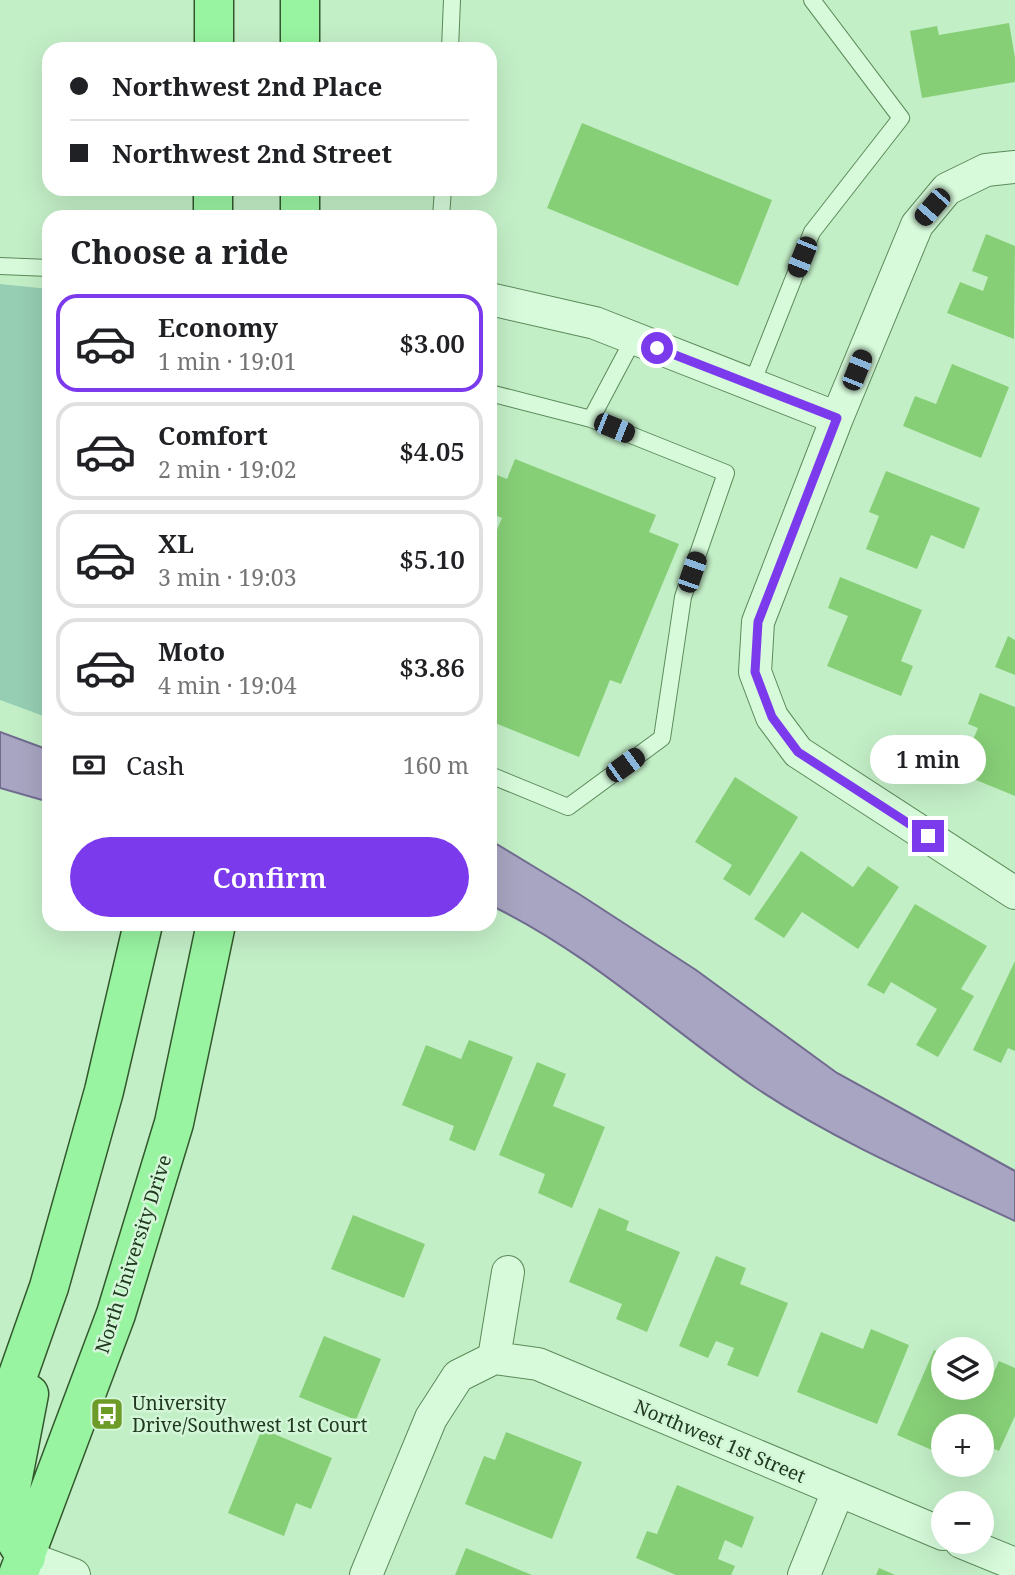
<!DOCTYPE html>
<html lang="en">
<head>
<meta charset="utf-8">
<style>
	:root { --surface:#fff; --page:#f6f6f6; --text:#202124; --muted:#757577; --line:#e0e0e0; --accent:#7c3aed }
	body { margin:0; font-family:"Noto Serif",serif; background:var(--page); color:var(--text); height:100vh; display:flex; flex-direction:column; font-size:26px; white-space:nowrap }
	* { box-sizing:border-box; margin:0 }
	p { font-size:23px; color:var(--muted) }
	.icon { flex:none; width:38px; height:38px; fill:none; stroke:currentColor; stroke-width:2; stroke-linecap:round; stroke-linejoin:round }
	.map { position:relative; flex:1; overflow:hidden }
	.side { position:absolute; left:42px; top:210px; width:455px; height:721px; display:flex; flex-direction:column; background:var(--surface); border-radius:21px; box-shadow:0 7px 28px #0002 }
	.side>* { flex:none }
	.banner { position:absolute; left:42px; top:42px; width:455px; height:154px; border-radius:21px; box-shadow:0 7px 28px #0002; display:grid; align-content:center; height:154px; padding:0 28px; background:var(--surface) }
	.fabs { position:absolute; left:931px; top:1337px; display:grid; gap:14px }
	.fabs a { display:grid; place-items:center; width:63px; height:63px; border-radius:50%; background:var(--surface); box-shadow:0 7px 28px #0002; font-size:35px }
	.end { position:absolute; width:32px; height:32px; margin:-16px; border:9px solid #7c3aed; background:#fff; box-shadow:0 0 0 4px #fff }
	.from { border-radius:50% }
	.bubble { position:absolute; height:49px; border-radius:24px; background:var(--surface); box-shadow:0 7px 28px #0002; font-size:23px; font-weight:600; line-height:49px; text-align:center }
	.car { position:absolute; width:21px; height:42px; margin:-21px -10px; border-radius:9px; box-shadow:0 0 5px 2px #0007; background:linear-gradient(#222 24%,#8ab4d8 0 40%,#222 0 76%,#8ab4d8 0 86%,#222 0) }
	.banner b { display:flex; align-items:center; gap:24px; height:66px; font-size:26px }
	.banner b+b { border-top:2px solid var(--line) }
	.banner i { width:18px; height:18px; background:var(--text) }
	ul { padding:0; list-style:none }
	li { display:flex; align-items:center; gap:21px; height:98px; margin:0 14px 10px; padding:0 14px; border:4px solid var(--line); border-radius:21px }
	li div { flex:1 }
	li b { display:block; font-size:26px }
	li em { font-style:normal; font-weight:600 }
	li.on { border-color:var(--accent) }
	li>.icon { width:63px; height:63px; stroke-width:1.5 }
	h2 { padding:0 28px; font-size:32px; line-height:84px }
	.pay { display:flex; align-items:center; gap:18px; height:77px; padding:0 28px; font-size:26px }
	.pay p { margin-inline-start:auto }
	.action { display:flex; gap:14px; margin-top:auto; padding:14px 28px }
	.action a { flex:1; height:80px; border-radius:42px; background:var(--accent); color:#fff; font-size:28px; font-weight:600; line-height:80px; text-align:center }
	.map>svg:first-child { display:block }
	.green { fill:#96ceb3 }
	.water { fill:#a8a5c2; stroke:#716b90; stroke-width:2 }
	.building { fill:#87cf77 }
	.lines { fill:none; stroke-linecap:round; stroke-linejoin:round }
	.service-casing { stroke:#5c8a59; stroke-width:18 }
	.minor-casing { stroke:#5c8a59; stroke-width:34 }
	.primary-casing { stroke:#33582d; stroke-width:41 }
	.service { stroke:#d6fada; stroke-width:16 }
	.minor { stroke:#d6fada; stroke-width:32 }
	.primary { stroke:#99f4a2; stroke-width:38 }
	.route { stroke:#7c3aed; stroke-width:9 }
	.labels { text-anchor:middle; stroke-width:5; stroke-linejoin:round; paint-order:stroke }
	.street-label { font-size:19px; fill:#21391e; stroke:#d2f6d7 }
	.poi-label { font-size:19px; fill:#21391e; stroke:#d2f6d7; text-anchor:start }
</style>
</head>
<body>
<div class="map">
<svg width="1015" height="1575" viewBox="0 0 1015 1575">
	<rect width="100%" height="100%" fill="#c3efc7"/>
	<path class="green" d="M0,284L49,289V718L0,700Z"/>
	<path class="water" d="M0,732L49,750V802L0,788Z
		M490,840L579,894L696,970L837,1073L1015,1171V1221C927,1180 837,1142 756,1088C667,1027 588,952 490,905Z"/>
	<path class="building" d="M1009,23L1015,58V82L922,98L910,31L937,26L939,35Z
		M582,123L772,200L738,286L547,208Z
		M986,234L1015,246L1014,339L947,313L960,282L983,291L988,277L972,271Z
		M952,364L1009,387L981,458L903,426L915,396L936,404Z
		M515,459L656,515L649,532L679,544L621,684L610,680L579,757L490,721V688L496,673L490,670V638L493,630L490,629V546L502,518L490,513V478L492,473L507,479Z
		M886,471L980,508L964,549L931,535L917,569L866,549L879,516L869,512Z
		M840,577L922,610L901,661L913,666L901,696L827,666L848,616L828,608Z
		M1008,636L1015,640V675L995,667Z
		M980,693L1015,707V796L959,773L978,728L968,724Z
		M735,777L798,817L750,896L723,879L732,865L695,842Z
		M801,851L853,887L868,866L899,887L858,949L802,912L784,938L754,919Z
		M915,904L987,946L961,989L974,996L938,1057L916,1045L937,1009L891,982L884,994L867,985Z
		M1015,961V1051L1008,1048L1001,1063L973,1050Z
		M469,1040L513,1057L475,1151L449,1140L454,1126L402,1105L426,1045L461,1059Z
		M537,1062L566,1074L553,1106L605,1127L572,1208L538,1193L545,1174L499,1155Z
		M599,1208L629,1221L626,1230L680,1252L647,1332L616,1319L622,1304L569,1282Z
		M353,1215L425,1244L404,1298L331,1269Z
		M716,1256L746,1268L740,1284L788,1303L758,1377L727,1365L734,1348L716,1341L708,1358L679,1346Z
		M871,1329L909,1345L877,1424L797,1392L821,1332L863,1349Z
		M324,1336L381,1359L356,1420L299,1397Z
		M934,1350L943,1354V1388H982V1371L992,1376L999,1361L1015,1368V1416L999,1451L982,1443V1426H943L932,1450L897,1435Z
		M262,1429L332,1458L311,1509L296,1503L284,1536L228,1513Z
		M506,1432L582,1462L552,1539L465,1504L484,1456L495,1460Z
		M677,1485L754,1517L742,1548L725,1540L718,1559L735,1566L731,1575H676L636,1558L647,1531L657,1534Z
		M466,1548L532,1575H455Z
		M879,1568L895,1575H876Z"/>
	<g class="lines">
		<defs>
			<path id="service" d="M450,49L452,0
				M441,217L443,189
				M0,266L49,268
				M751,386L812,232L901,118L812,0
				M490,393L591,419L726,473L683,597L662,738L568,807L490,775
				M591,419L634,338"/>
			<path id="minor" d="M1015,167L986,170L947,189L917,225L837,418L758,622L755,672L772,717L798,752L1015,893
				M490,299L595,323L837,418
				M494,1358L538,1364L943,1534
				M961,1542L1015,1564
				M26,1557L74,1575
				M366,1575L431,1418L458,1376L494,1358L508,1272
				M804,1575L838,1491"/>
			<path id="primary" d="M214,49V0
				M300,49V0
				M213,217V189
				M300,217V189
				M0,1426L49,1287L104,1091L143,924
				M26,1557L9,1530V1498L29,1394
				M18,1575L116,1314L174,1123L216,924"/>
		</defs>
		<use href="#service" class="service-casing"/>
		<use href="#minor" class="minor-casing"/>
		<use href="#primary" class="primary-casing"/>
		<use href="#service" class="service"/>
		<use href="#minor" class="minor"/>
		<use href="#primary" class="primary"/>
	</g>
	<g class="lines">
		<path class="route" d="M657,348L837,418L758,622L755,672L772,717L798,752L928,836"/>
	</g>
	<defs>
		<symbol id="bus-square" viewBox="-11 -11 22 22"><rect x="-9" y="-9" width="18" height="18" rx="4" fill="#6d9b27" stroke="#d2f6d7"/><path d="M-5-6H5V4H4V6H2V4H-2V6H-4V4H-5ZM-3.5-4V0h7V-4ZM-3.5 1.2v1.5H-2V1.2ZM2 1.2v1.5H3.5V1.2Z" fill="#fff"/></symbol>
	</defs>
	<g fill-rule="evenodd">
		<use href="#bus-square" x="88" y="1395" width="38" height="38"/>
	</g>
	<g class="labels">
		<g class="street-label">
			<text transform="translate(133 1254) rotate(-72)" y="7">North University Drive</text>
			<text transform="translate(720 1441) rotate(23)" y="7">Northwest 1st Street</text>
		</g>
		<g class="poi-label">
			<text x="132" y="1410">University<tspan x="132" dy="22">Drive/Southwest 1st Court</tspan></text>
		</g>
	</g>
</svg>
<div class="fabs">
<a><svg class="icon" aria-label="layers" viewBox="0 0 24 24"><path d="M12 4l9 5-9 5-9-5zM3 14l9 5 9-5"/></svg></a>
<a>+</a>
<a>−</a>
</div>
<i class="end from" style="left:657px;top:348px"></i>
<i class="end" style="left:928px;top:836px"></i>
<div class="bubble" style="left:870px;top:735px;width:116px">1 min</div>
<i class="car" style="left:932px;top:207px;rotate:221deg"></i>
<i class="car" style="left:802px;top:257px;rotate:202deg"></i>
<i class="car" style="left:857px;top:370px;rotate:22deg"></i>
<i class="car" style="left:614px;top:428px;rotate:112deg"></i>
<i class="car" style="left:692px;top:572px;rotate:19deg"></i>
<i class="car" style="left:625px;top:765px;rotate:54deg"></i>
<div class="banner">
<b><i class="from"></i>Northwest 2nd Place</b>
<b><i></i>Northwest 2nd Street</b>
</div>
<section class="side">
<h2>Choose a ride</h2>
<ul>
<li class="on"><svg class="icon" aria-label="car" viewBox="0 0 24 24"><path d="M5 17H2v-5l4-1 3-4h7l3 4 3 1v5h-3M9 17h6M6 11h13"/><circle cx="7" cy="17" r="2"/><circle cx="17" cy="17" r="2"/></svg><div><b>Economy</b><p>1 min · 19:01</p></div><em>$3.00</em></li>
<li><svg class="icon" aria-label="car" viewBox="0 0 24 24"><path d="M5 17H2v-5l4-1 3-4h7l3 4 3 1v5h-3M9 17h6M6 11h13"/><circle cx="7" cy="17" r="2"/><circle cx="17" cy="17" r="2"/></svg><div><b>Comfort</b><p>2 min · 19:02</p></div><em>$4.05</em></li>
<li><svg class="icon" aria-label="car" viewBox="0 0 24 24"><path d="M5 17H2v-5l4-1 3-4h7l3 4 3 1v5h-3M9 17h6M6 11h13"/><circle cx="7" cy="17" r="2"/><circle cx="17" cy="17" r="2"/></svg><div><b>XL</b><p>3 min · 19:03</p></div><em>$5.10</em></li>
<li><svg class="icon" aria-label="car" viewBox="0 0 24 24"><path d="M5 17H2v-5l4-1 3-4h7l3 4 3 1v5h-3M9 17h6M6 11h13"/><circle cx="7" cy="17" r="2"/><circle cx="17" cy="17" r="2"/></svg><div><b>Moto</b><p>4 min · 19:04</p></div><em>$3.86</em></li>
</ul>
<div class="pay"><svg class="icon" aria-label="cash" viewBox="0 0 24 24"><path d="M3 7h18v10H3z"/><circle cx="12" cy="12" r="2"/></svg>Cash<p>160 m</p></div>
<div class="action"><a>Confirm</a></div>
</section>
</div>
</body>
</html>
